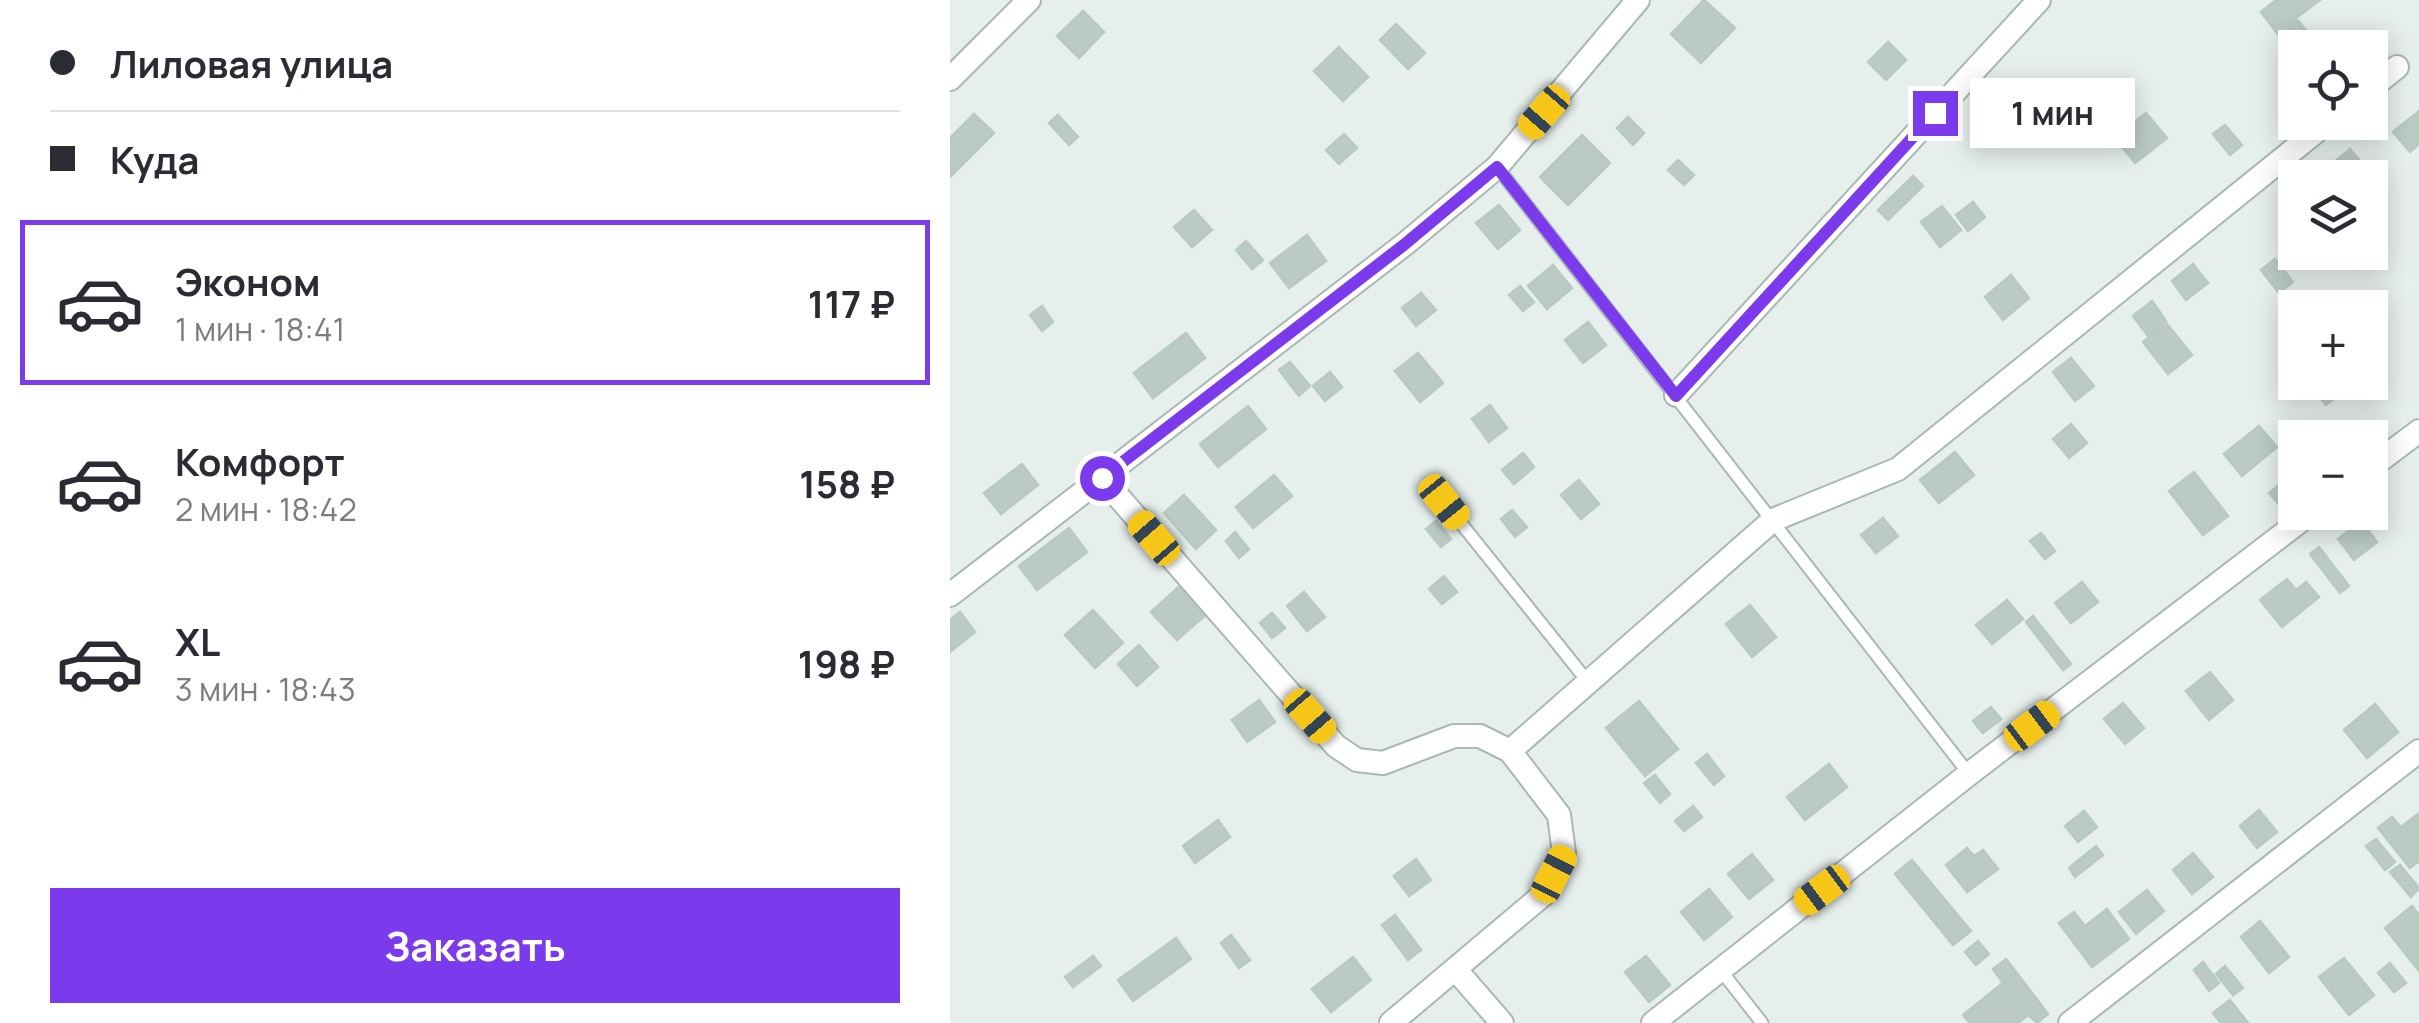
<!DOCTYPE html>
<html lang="ru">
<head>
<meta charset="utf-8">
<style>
	:root { --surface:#fff; --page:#f7f7f7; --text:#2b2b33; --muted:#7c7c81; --line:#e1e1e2; --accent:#7c3aed }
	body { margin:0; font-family:Manrope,sans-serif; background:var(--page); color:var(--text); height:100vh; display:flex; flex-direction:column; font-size:38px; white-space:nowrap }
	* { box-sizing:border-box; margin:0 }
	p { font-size:32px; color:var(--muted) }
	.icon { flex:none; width:55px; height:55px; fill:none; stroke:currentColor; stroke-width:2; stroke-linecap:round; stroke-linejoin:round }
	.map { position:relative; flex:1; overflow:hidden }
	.side { display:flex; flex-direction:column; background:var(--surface); width:950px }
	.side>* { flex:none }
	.hud { display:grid; align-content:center; height:220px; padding:0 50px; background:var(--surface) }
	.buttons { position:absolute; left:1328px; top:30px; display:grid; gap:20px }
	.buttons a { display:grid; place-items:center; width:110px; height:110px; border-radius:0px; background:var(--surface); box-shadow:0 5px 25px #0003; font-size:50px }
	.end { position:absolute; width:45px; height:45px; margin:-22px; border:12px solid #7c3aed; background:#fff; box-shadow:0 0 0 5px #fff }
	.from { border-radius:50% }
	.bubble { position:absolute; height:70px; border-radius:0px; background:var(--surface); box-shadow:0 5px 25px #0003; font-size:32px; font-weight:700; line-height:70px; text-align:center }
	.car { position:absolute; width:30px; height:60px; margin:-30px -15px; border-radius:12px; box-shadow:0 0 8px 2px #0007; background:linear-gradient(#f5c518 24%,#345 0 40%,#f5c518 0 76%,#345 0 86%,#f5c518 0) }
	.hud b { display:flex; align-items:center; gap:35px; height:95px; font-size:38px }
	.hud b+b { border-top:2px solid var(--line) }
	.hud i { width:25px; height:25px; background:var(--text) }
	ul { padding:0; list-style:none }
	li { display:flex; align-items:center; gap:30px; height:165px; margin:0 20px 15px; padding:0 30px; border:5px solid transparent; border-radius:0px }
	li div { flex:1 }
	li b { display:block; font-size:38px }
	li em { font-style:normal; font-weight:700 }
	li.current { border-color:var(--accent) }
	li>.icon { width:90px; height:90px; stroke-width:1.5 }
	.cta { display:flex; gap:20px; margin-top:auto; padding:20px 50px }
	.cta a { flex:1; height:115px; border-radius:0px; background:var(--accent); color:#fff; font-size:40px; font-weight:700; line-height:115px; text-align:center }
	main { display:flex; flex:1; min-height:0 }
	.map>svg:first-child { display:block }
	.building { fill:#bbcac4; stroke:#b8c9c2; stroke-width:2.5 }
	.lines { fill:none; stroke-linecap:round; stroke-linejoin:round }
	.lane-casing { stroke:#a8b8b2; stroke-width:15 }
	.street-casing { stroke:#a8b8b2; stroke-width:26 }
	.lane { stroke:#fff; stroke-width:11 }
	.street { stroke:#fff; stroke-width:22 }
	.route { stroke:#7c3aed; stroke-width:12 }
</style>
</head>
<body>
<main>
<section class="side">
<div class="hud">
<b><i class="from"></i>Лиловая улица</b>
<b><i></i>Куда</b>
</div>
<ul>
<li class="current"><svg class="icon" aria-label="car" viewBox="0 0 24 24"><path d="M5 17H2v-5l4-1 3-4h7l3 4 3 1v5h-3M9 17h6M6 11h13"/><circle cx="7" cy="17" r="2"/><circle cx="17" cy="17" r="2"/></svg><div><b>Эконом</b><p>1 мин · 18:41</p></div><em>117 ₽</em></li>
<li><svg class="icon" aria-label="car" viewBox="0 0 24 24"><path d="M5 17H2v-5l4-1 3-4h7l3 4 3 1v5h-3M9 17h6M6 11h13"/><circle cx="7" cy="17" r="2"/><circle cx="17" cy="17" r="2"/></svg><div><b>Комфорт</b><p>2 мин · 18:42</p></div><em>158 ₽</em></li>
<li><svg class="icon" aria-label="car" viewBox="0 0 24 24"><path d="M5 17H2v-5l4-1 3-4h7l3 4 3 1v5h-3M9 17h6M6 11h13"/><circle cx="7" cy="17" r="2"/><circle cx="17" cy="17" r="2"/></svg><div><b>XL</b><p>3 мин · 18:43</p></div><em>198 ₽</em></li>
</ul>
<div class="cta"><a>Заказать</a></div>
</section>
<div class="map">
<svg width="1469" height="1023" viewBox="0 0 1469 1023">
	<rect width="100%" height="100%" fill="#e6efeb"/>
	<path class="building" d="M754,0L785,28L751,63L721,34Z
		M1326,0H1370L1346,18L1359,34L1339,49L1311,12Z
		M133,11L154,32L129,58L107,36Z
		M446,24L475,53L458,69L430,40Z
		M938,42L956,60L936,80L918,62Z
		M389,47L418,77L393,101L364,71Z
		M1469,111V144L1460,152L1443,132Z
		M1196,113L1217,138L1185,163L1165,138Z
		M24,114L44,133L0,177V138Z
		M108,115L128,137L119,145L99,123Z
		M678,117L694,133L683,145L667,128Z
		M1275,125L1292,145L1280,155L1263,134Z
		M394,134L407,148L389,164L376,150Z
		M632,135L660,163L618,205L590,177Z
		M1400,149L1426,180L1420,185V178H1375L1371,173Z
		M728,160L744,175L734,185L718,170Z
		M963,176L973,186L938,220L928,210Z
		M1023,202L1035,217L1018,231L1006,215Z
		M549,205L570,230L548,249L526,223Z
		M992,206L1011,230L990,247L971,222Z
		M244,210L262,230L242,247L224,227Z
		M357,235L376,261L339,288L320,263Z
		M296,241L313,260L302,269L286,250Z
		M1325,259L1343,282L1329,293L1311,270Z
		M1243,264L1258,283L1236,300L1222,281Z
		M603,265L622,288L597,309L578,286Z
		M1061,275L1079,298L1053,320L1035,297Z
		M570,286L584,302L573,311L559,295Z
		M471,293L486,310L466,326L452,308Z
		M1202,301L1216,321L1198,336L1183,316Z
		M92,306L103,322L92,331L80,315Z
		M638,322L656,345L633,363L615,340Z
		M1217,324L1242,355L1218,374L1193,342Z
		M236,333L255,358L203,398L184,373Z
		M468,353L493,383L470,402L445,371Z
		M1121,358L1144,386L1125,401L1103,372Z
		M340,362L360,386L349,396L329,370Z
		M380,372L392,387L375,401L363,386Z
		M1358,382H1394L1398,387L1376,405Z
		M540,405L557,428L539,442L522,419Z
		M298,406L316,429L268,467L250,444Z
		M1121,424L1137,443L1119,458L1103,439Z
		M1309,426L1327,447L1292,476L1274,454Z
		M1005,452L1024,475L989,503L970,480Z
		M573,453L584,467L564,484L552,470Z
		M72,464L88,485L51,514L34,493Z
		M1244,472L1278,516L1253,535L1219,491Z
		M324,475L342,496L303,528L286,507Z
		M1339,477L1345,489L1328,503L1319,493Z
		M629,480L649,504L631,519L611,495Z
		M234,495L266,530L246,549L214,513Z
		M562,510L577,527L565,537L551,519Z
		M933,518L948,536L926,553L911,535Z
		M486,521L501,539L491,547L476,529Z
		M1411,521L1427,542L1404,560L1388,539Z
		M119,528L137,552L87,590L69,566Z
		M285,532L299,549L289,558L276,541Z
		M1091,533L1105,551L1095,559L1080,541Z
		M1369,547L1399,586L1390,593L1360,554Z
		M494,576L507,592L492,604L479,589Z
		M1337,579L1346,590L1356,582L1369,597L1332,627L1310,600Z
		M1132,582L1148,602L1121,623L1105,603Z
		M233,583L259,612L227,640L201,612Z
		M354,592L375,617L357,631L337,606Z
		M1057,600L1073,619L1042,644L1026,625Z
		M800,605L826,637L802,657L776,624Z
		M143,610L173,643L145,668L115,635Z
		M10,612L25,632L0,652V620Z
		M322,613L335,628L322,638L310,623Z
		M1083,616L1121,664L1113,670L1076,622Z
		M189,645L208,667L187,686L168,664Z
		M1260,672L1283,700L1259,720L1236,691Z
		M309,700L325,722L297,742L282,720Z
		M689,701L728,749L695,776L656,728Z
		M1173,703L1194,728L1175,744L1154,719Z
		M1425,704L1448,732L1417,758L1394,730Z
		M1041,707L1051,719L1033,733L1023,721Z
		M757,754L774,776L764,785L746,763Z
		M879,764L897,787L855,820L837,797Z
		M705,775L720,794L710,803L694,783Z
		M743,806L752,817L734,831L725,821Z
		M1309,810L1327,832L1307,848L1290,826Z
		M1134,811L1147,827L1128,842L1115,826Z
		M1469,813V861L1460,868L1428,828L1442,817L1451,827Z
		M268,820L280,837L245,863L233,846Z
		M1426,839L1445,862L1435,870L1416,846Z
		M1146,846L1153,855L1125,877L1119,868Z
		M1017,848L1024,856L1033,850L1048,869L1017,892L996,865Z
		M1243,853L1263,877L1242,894L1223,870Z
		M802,854L823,880L799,899L778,874Z
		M466,859L481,880L459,896L444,876Z
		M962,860L1021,931L1003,945L945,874Z
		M1450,865L1469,888L1461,897L1440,872Z
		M759,889L782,917L754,940L731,912Z
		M1197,890L1214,911L1186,934L1169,912Z
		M1462,906L1469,915V971L1435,928Z
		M1157,909L1179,939L1142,967L1109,923L1124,912L1135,926Z
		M445,915L471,950L458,960L432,925Z
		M1310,921L1339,957L1319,973L1291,937Z
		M281,935L300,960L289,968L271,943Z
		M226,938L241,959L183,1001L168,980Z
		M1028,941L1039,954L1026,965L1015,952Z
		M143,956L151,966L123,987L115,977Z
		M696,956L720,985L699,1002L675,972Z
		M403,957L421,980L381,1012L362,989Z
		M1394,958L1424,995L1399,1015L1369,977Z
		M1056,959L1098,1014L1087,1023L1078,1015L1068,1023H1020L1013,1015L1053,983L1043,969Z
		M1253,962L1269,983L1259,991L1244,970Z
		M1440,963L1456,983L1444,992L1428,973Z
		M1275,966L1293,988L1283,995L1266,974Z
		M1280,1000L1298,1023H1271L1263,1013Z"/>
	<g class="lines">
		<defs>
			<path id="lane" d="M547,167L1019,774
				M494,502L638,682
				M769,968L812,1023"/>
			<path id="street" d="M0,79L79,0
				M1420,89L1447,67
				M726,395L1089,0
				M1420,468L1469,431
				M152,478L386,746L407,760L433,763L504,736H530L560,751L609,815L614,853L594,894L441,1023
				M0,595L455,244L547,167L688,0
				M560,751L823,520L948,469L1378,122
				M506,970L552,1023
				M703,1023L1019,774L1362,512
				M1120,1023L1469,751"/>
		</defs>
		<use href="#lane" class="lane-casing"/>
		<use href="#street" class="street-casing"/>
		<use href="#lane" class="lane"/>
		<use href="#street" class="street"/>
	</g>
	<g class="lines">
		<path class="route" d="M152,478L455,244L547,167L726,396L985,113"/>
	</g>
</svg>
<div class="buttons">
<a><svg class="icon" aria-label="locate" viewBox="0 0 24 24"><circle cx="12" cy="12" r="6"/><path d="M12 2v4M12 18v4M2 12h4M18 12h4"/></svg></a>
<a><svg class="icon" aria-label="layers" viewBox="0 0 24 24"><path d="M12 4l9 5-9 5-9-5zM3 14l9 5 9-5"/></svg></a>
<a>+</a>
<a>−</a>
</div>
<i class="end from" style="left:152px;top:478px"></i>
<i class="end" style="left:985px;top:113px"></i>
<div class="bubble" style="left:1020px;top:78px;width:165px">1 мин</div>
<i class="car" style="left:594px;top:112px;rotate:221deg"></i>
<i class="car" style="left:494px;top:502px;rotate:141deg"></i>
<i class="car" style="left:204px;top:538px;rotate:319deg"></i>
<i class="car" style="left:360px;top:716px;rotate:139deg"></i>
<i class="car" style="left:1082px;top:726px;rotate:53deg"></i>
<i class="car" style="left:604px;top:874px;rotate:27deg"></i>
<i class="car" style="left:872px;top:890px;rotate:233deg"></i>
</div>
</main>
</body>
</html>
